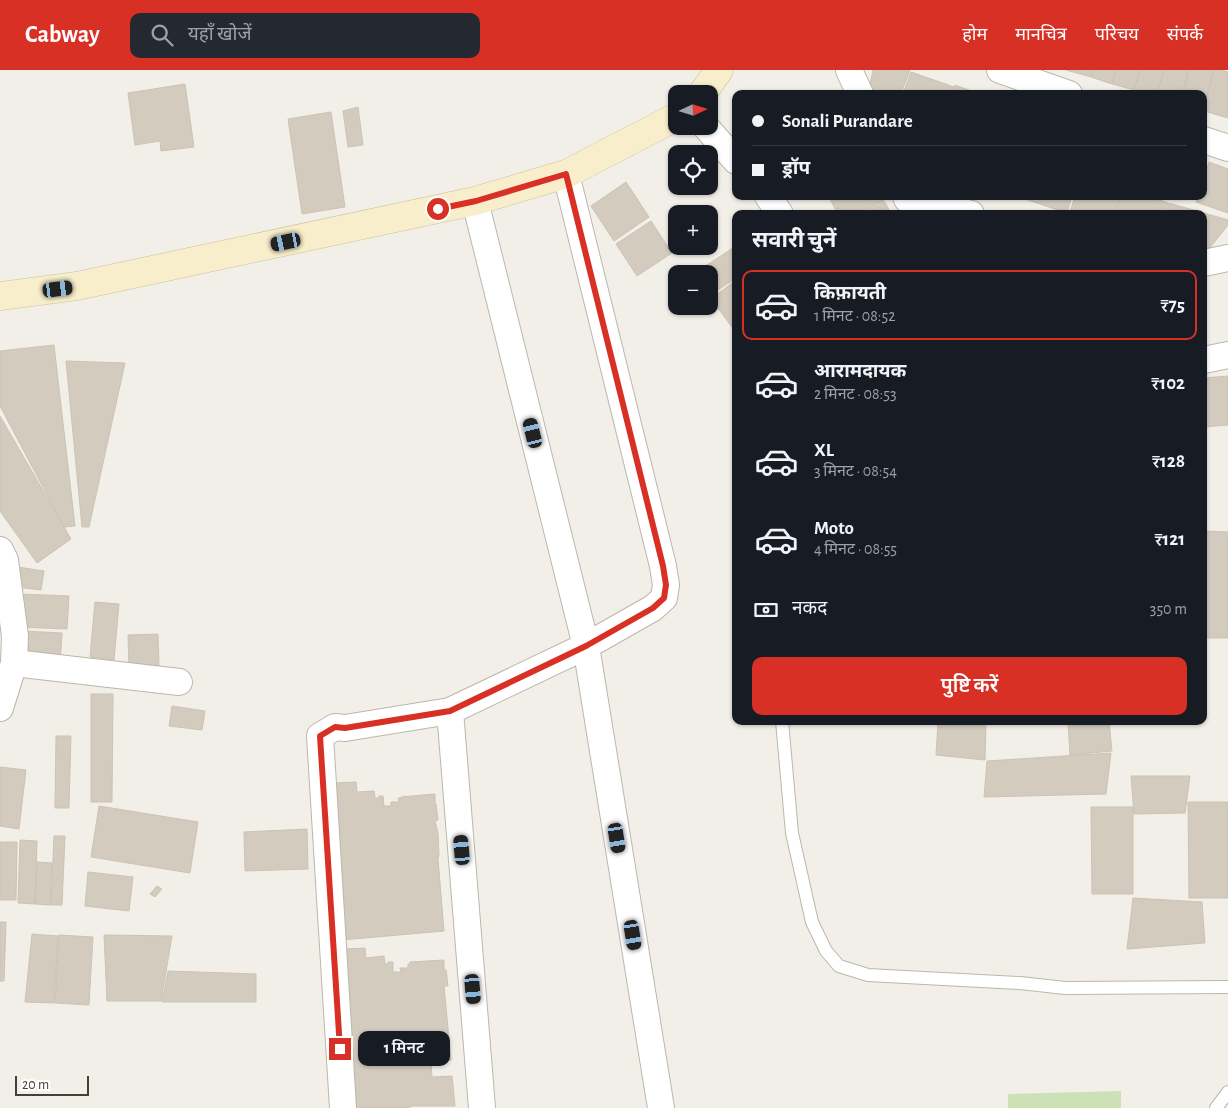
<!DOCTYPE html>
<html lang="hi">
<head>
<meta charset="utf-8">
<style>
	:root { --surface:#171b24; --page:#242831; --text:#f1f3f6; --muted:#9ea1a6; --line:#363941; --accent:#d93025 }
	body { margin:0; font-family:"Alegreya Sans","Noto Sans Devanagari",sans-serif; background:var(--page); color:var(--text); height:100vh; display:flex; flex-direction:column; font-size:19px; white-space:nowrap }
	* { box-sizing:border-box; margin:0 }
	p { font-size:16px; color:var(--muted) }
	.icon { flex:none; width:28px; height:28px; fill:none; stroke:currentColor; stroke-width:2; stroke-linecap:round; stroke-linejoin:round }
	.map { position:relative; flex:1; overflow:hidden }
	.details { position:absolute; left:732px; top:140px; width:475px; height:515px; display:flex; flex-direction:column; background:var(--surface); border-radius:10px; box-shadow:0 1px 4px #0004 }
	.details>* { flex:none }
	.top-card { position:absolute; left:732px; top:20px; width:475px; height:110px; border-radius:10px; box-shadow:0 1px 4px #0004; display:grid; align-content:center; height:110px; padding:0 20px; background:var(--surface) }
	.needle { width:32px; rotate:86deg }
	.fabs { position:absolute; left:668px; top:15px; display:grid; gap:10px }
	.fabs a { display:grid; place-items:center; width:50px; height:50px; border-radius:10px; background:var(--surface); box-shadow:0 1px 4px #0004; font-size:25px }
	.scale { position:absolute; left:15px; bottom:12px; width:74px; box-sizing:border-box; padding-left:5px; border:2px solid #443f37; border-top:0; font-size:14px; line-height:18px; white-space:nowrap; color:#443f37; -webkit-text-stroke:4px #fff; paint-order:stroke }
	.end { position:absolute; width:22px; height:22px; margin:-11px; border:6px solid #d93025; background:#fff; box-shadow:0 0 0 2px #fff }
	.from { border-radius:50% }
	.bubble { position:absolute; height:35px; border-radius:10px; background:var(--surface); box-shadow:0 1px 4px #0004; font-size:16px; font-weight:600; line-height:35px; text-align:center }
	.car { position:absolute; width:15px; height:30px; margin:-15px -8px; border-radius:6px; box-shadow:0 0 4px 1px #0007; background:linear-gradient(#222 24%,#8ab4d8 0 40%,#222 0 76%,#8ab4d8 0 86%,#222 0) }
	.top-card b { display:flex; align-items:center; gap:18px; height:48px; font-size:19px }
	.top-card b+b { border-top:1px solid var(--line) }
	.top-card i { width:12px; height:12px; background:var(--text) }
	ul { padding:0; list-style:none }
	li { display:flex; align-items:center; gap:15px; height:70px; margin:0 10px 8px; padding:0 10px; border:2px solid transparent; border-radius:10px }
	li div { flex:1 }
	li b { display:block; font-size:19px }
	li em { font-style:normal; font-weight:600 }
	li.current { border-color:var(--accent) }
	li>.icon { width:45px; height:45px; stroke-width:1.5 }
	h2 { padding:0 20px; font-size:22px; line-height:60px }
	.pay { display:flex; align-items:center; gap:12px; height:55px; padding:0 20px; font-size:19px }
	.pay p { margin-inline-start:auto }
	.action { display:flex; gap:10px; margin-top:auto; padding:10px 20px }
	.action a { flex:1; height:58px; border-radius:10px; background:var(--accent); color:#fff; font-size:20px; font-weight:600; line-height:58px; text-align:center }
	header { display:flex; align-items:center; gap:30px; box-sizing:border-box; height:70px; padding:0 25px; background:var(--accent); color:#fff }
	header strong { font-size:24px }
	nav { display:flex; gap:28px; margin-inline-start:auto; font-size:18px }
	.search { width:350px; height:45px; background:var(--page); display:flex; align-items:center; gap:12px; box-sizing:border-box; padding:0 18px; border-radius:10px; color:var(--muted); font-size:19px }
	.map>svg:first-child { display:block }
	.green { fill:#cce1b5 }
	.building { fill:#d2cbbe; stroke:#ccc3b3 }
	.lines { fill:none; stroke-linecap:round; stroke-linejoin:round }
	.lane-casing { stroke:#bcb7ab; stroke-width:14 }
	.street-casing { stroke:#bcb7ab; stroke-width:28 }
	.secondary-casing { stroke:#ccc19c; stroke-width:29 }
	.lane { stroke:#fff; stroke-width:12 }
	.street { stroke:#fff; stroke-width:26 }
	.secondary { stroke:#f8eecb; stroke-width:28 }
	.route { stroke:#d93025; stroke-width:6 }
</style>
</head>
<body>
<header>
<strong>Cabway</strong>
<div class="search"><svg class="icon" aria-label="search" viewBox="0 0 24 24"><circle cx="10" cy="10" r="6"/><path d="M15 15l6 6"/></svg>यहाँ खोजें</div>
<nav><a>होम</a><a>मानचित्र</a><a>परिचय</a><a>संपर्क</a></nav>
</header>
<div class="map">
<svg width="1228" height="1038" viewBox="0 0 1228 1038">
	<rect width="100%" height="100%" fill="#f2efe8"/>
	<path class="green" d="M1121,1021V1038H1008V1024Z"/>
	<path class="building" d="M873,0H910L901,24H868Z
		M1066,0H1093L1091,7Z
		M1093,0H1116L1112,14L1091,7Z
		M1116,0H1140L1134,20L1112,14Z
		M1140,0H1164L1157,24H1147L1134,20Z
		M1164,0H1189L1182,24H1157Z
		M1189,0H1214L1204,36V24H1182Z
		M1214,0H1222L1228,2V48L1204,41V36Z
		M911,2L954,17L952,24H903Z
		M185,14L194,77L161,81L160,71L135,75L128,23Z
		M955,15L980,24H952Z
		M358,37L363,75L348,77L343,41Z
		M331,42L345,137L302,144L288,49Z
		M1209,92L1228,99V143L1196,132L1198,126H1204V108Z
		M626,112L649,147L614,171L591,136Z
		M828,126H881L884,131L861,144H838Z
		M1023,126H1072L1067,143L1022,128Z
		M1075,126H1120L1114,144H1074L1070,142Z
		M1120,126H1149L1168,133L1164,144H1116Z
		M885,132L891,144H864Z
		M1169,133L1228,150V155L1206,183L1204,182V144H1166Z
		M651,151L672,183L637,206L616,174Z
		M736,176V208L709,226V204H693Z
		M736,210V254L732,257L711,229Z
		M54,275L75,456L64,457L0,336V281Z
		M66,291L125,293L89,457H82Z
		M1228,306V355L1204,357V308Z
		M0,346L71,469L37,493L0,441Z
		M1204,461L1228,462V568H1204Z
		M18,497L44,501L41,520L16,517Z
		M19,524L69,526L67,559L18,557Z
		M95,532L119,534L114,590L90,587Z
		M23,561L62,563L60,594L21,592Z
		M158,564L159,596L129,597L128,565Z
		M91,624H113L112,732H91Z
		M172,636L205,641L202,660L169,656Z
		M938,651H986L985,690L936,685Z
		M1068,651H1109L1112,681L1070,685Z
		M56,666H71L69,738H55Z
		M1111,683L1106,724L984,727L987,691Z
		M0,697L26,700L19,759L0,756Z
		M1131,706H1190L1185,743L1134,744Z
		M356,712L357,722L374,721L375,728H379V726H383L384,736H391V732H399L398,728H401V727L435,724V734H436L438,750L435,751L438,763L439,785L438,789L444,861L342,870L334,713Z
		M1188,732H1228V828H1189Z
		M99,736L198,752L190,803L91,787Z
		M1091,737H1133V824H1092Z
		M307,759L308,799L245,801L244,762Z
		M54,766H65L62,835H51Z
		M20,770L37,771L35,834L18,833Z
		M0,772H17L16,830H0Z
		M37,792L52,793L50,835L35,834Z
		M88,802L133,807L129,841L85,836Z
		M157,816L162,819L155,827L150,824Z
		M1133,828L1202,832L1205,873L1127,879Z
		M0,852H6L4,911H0Z
		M32,864L58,866L54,933L25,932Z
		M59,865L93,867L89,935L55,933Z
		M104,865L172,866L161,931H107Z
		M365,878L366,888L384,886L385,894H388V892H393V902H401L400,898H408V894H410V892L444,890V900H446L448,916H444L451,990L431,992L432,1007L452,1006L455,1036H412L408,1038H354L352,967H349L343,879Z
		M168,901L256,904V932H162Z"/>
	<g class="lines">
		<defs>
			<path id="lane" d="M782,651L792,763L812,852L826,881L839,896L868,905L1020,913L1065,918L1228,917
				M1216,1038L1228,1022"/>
			<path id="street" d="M849,0L860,24
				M1000,0L1069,24
				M705,56L736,91
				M1204,70L1228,78
				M768,126L780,144
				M907,129L971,144
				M475,131L586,576L661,1038
				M1204,193L1228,188
				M1204,290L1228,285
				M0,480L5,490L15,566L14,593L0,638
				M14,593L179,612
				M450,641L482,1038
				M343,1038L320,666L335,657L345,658L450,641L586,576L653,538L664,528L666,515L663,496L566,104"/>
			<path id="secondary" d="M702,24L719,0
				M0,226L77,216L475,131L566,104L676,47"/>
		</defs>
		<use href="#lane" class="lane-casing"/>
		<use href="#street" class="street-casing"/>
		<use href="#secondary" class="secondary-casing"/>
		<use href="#lane" class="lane"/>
		<use href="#street" class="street"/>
		<use href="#secondary" class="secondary"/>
	</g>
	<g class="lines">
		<path class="route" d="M340,979L320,666L335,657L345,658L450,641L586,576L653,538L664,528L666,515L663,496L566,104L476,131L438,139"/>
	</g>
</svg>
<div class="fabs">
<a><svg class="needle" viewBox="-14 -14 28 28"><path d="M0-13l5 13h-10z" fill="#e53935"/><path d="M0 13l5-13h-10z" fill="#9ea1a6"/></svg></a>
<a><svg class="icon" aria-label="locate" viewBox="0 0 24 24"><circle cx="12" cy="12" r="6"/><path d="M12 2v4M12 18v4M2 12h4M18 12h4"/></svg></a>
<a>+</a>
<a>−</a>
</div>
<div class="scale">20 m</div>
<i class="end from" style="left:438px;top:139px"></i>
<i class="end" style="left:340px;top:979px"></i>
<div class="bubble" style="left:358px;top:961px;width:92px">1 मिनट</div>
<i class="car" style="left:286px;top:172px;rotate:258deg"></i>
<i class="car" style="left:58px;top:219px;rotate:83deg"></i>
<i class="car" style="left:533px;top:363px;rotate:346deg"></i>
<i class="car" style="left:617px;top:768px;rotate:171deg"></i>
<i class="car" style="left:462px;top:780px;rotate:355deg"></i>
<i class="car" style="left:633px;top:865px;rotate:171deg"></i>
<i class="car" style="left:473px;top:919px;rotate:175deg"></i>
<div class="top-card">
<b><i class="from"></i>Sonali Purandare</b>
<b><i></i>ड्रॉप</b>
</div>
<section class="details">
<h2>सवारी चुनें</h2>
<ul>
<li class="current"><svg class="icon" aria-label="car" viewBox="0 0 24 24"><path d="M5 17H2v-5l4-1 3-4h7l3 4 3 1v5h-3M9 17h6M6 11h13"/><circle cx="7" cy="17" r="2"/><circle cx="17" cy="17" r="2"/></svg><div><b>किफ़ायती</b><p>1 मिनट · 08:52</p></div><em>₹75</em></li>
<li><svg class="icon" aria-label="car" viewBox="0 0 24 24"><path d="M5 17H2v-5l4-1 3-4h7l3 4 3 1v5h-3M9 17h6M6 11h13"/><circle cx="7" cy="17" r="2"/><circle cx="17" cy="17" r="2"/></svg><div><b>आरामदायक</b><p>2 मिनट · 08:53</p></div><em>₹102</em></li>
<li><svg class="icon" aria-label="car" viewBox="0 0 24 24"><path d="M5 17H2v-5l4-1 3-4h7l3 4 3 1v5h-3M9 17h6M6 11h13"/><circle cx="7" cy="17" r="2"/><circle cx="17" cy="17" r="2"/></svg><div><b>XL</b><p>3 मिनट · 08:54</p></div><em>₹128</em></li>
<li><svg class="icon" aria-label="car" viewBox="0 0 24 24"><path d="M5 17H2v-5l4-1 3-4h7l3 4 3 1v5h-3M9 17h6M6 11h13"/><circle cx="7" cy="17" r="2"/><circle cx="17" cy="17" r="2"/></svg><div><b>Moto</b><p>4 मिनट · 08:55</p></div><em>₹121</em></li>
</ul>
<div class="pay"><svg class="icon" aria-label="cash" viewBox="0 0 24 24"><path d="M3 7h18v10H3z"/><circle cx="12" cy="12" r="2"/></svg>नकद<p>350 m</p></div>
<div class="action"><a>पुष्टि करें</a></div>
</section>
</div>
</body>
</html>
